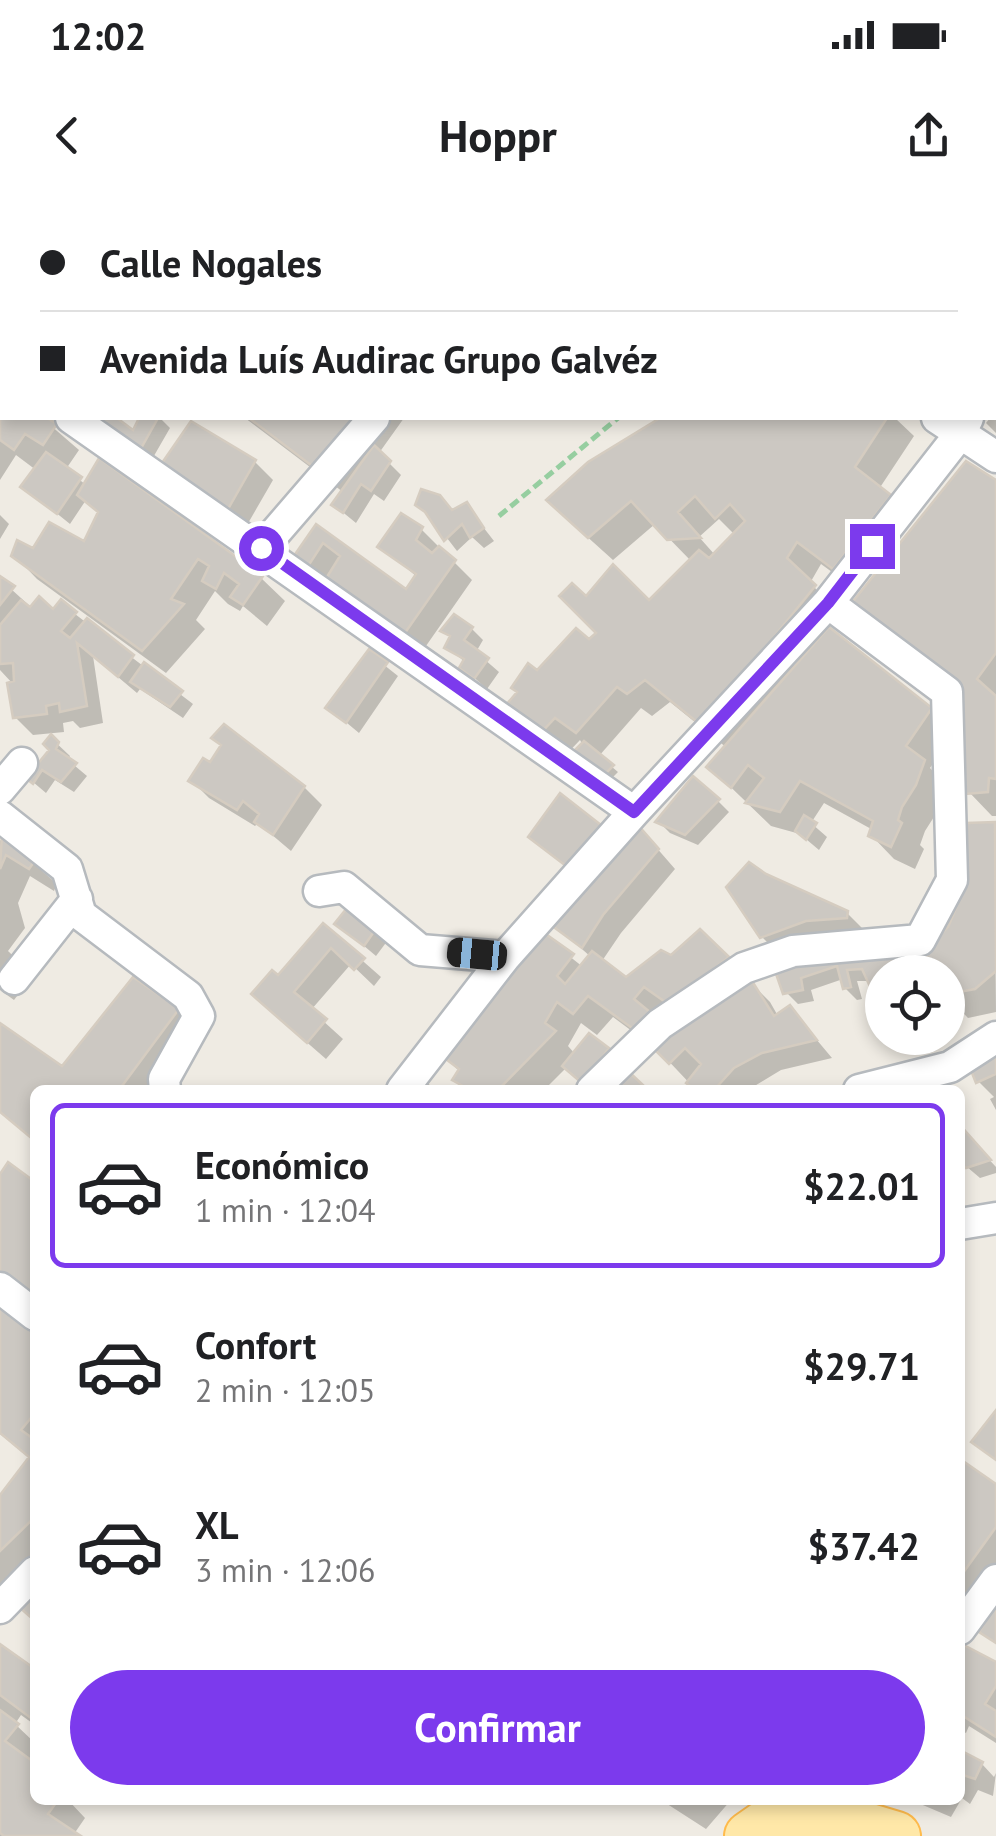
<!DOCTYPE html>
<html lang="es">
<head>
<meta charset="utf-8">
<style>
	:root { --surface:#fff; --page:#f2f2f2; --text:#202124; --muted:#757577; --line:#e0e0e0; --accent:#7c3aed }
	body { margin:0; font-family:"PT Sans",sans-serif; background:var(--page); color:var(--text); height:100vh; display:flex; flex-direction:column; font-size:38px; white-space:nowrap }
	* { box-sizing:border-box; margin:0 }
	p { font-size:32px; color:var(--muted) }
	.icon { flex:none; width:55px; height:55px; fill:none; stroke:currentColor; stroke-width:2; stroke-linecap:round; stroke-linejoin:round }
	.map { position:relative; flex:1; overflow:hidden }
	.sheet { position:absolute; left:30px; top:885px; width:935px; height:720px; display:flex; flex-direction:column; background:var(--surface); border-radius:15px; box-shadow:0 5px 15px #0003 }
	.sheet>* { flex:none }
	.top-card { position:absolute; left:0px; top:0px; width:998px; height:220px; box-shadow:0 5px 15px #0003; display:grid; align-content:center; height:220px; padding:0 40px; background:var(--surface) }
	.fabs { position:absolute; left:865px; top:755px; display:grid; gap:20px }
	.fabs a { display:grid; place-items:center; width:100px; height:100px; border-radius:50%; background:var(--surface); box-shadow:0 5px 15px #0003; font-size:50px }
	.end { position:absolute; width:45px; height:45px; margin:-22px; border:12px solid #7c3aed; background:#fff; box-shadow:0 0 0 5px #fff }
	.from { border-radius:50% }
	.car { position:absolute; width:30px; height:60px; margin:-30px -15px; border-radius:12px; box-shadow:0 0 8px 2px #0007; background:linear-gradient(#222 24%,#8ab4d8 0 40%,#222 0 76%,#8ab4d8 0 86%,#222 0) }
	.top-card b { display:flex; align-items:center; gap:35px; height:95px; font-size:38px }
	.top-card b+b { border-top:2px solid var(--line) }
	.top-card i { width:25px; height:25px; background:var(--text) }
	ul { padding:18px 0 0; list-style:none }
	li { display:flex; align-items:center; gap:30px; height:165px; margin:0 20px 15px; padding:0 20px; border:5px solid transparent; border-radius:15px }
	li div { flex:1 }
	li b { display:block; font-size:38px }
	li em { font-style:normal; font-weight:800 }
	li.current { border-color:var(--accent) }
	li>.icon { width:90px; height:90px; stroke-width:1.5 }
	.action { display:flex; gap:20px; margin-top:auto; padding:20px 40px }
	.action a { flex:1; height:115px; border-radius:60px; background:var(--accent); color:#fff; font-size:40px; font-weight:800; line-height:115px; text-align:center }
	.status { display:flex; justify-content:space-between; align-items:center; height:70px; padding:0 50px; background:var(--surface); direction:ltr }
	.status svg { height:28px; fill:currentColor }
	header { display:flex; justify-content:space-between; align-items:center; height:130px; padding:0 40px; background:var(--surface); font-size:45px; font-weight:800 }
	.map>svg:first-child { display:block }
	.shadow { fill:#0003; fill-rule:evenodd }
	.building { fill:#ccc8c2; stroke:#d5ccc0; stroke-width:2.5 }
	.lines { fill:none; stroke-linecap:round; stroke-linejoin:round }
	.street-casing { stroke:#b6babe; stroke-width:35 }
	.primary-casing { stroke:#ffbb4c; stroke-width:52 }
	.path { stroke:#96cea0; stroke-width:5; stroke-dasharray:10 5; stroke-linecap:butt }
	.street { stroke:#fff; stroke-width:30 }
	.primary { stroke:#ffe8a8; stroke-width:48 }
	.route { stroke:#7c3aed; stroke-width:12 }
</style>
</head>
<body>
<div class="status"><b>12:02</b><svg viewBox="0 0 49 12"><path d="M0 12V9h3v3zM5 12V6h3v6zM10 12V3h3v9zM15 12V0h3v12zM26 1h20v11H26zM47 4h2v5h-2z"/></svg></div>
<header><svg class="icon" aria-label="back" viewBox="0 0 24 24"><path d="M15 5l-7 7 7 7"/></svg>Hoppr<svg class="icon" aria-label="share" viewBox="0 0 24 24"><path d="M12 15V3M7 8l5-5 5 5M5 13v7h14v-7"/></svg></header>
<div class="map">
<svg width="996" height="1636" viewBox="0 0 996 1636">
	<rect width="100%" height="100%" fill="#efebe3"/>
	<path class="shadow" d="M0,0H51L2,2L0,48Z
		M86,0H111L114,2H85Z
		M242,0H365L368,2H239Z
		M638,0H842L637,2Z
		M868,0H918L922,2H867Z
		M0,97L2,99V151L0,150Z
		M0,189L2,218H42L79,250L66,269L86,285L261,378L285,401L267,426L243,406L240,411L228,404L215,391L196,420L205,429L166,473L37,379L14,355L85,344L100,314L86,300L70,324L24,287L36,270L16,255L0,280Z
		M996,206V233L986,223L990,218H995Z
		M92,218H112L134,234L140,218H160L170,228L151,261Z
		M245,218H404L379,253L401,275L384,301L374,294L356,323L334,305L343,292Z
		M664,218H895L914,236L879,289L913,320L858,391L821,364L810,383L837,410L793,465L930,510L954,533L930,568L947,586L939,609L925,631L920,645L924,649L915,669L894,659L871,635L873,630L824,603L811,623L827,637L819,650L800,634L771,626L710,567L727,548L670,502L652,516L641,508L599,556L618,572L605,585L580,540L560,561L527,535L537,473L600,434L586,400L649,403L691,361L655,324L613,360L573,324L589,264ZM719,319L735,335L715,355L699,337Z
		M255,262L273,280L247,325L183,281L165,263Z
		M996,283V616H992L969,592L964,504Z
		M466,305L494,341L484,348L472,337L457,351L430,316L453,312Z
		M0,315L9,324L0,339Z
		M317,327L407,392L417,377L381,346L421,329L472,380L419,456L292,362Z
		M0,379L32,408L75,414L193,504L183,518L140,489L137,493L93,456L103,523L80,528L73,521L63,523L64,532L33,535L15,517L13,484L0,470Z
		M471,428L483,440L476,452L499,472L487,489L462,467L465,462L447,447L452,438L444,430Z
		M369,453L398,476L359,533L329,508Z
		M51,538L70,556L68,560L87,576L74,592L55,580L46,593L26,576H31L52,550Z
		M211,565L304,587L322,605L291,651L258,623L255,626L209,598L191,580Z
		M718,601L729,612L698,645L670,633L658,621Z
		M994,625L996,812L968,818L948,797V772H936L927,750L950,729L968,674Z
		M3,637L57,684L54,691L30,676L18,703L25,728L8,751L33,775L14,800L0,790V641Z
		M655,646L675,669L621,733L602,761L626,780L671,758L700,732L770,802L778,816L790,808L832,858L781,870L748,890H696L660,852L613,817L597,835L581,823L568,846L575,854L589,836L619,862L567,867L546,888L548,890H461L463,887L455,879L460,872L438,850L540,733L583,767L591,757L551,722Z
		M765,676L847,713L865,731L780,755L762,737Z
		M351,707L388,740L376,756L338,724Z
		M323,726L381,777L374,786L351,764L311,810L343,839L326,859L272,812L279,778Z
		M900,746L912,757L918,772H882V803L870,781H857L862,799L857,800L845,788L843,779L811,790L814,801L798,804L786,792L777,767Z
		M134,780L177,811L201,835L160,890H35V941L0,912V824L62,869Z
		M996,861V910L990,899L994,897L978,881Z
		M420,877L436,890H410Z
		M960,928L996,967V973L980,978L960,961Z
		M0,1098L35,1125V1362L0,1397V1298L31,1259L0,1234Z
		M960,1269L996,1287V1382L978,1407L960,1396Z
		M960,1446L996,1465V1543L969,1526L966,1533L960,1530Z
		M0,1447L35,1472V1525L21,1515L15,1524L35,1543V1556L30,1562L35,1566V1600H68L85,1618L74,1634L76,1636H0Z
		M960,1553L982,1564L994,1577L996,1573L993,1596L978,1590L970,1604L962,1598L951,1617L911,1600H960Z
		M661,1600H731L706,1629Z"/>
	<path class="building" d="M635,0H829L833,2H634Z
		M0,186L2,218H47L57,224L43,245L25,234L14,250L0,240Z
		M89,218H117L133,230L139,218H158L139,252Z
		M249,218H364L324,275Z
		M660,218H887L855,267L891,295L833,369L797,342L787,358L816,385L702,526L645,480L627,494L617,487L576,533L555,518L535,539L500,512L517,492L511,488L528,463L537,470L576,428L589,439L596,433L559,396L572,383L586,396L613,364L649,400L699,350L709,358L745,321L730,304L715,319L695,296L678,312L701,338L667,340L631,301L588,338L546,300L588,262Z
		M191,221L256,260L228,309L162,263Z
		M374,245L391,261L371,291L361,284L343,313L331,305Z
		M46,252L82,277L57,314L20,287Z
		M99,258L263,376L243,405L230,397L239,384L224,373L216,389L202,381L209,366L198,359L171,399L184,404L142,451L11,356L17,340L33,348L49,322L84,341L98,312L77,295Z
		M966,261L996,280V453L977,479L996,496V579L989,578L988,592L966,594L961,500L846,410Z
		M421,289L440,295L452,310L467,302L484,328L470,338L462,324L444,341L425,312L415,305Z
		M401,313L423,327L416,340L432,353L439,346L456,360L400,440L322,385L340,356L323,343L303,374L289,363L316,324L406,389L416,374L377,347Z
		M0,376L15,386L0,405Z
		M39,396L53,409L61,399L77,412L61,431L70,438L87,418L134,455L118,477L77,443L87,506L60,512L59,503L46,506L47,514L13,518L7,483L14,481L13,463L0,464V425L21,400L30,407Z
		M454,414L473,427L464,440L489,458L474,479L459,468L464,459L444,448L450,436L440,431Z
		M829,427L932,508L906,546L925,560L916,585L902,607L898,620L902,623L891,647L868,636L873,621L800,581L780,612L745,603L764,578L748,565L731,588L706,567Z
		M369,449L388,462L346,523L325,508Z
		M144,462L183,491L170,507L130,482Z
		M224,524L305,586L273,635L254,622L259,614L243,601L237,610L188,581L203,558L210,562L221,545L211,538Z
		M51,534L59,542L56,549L77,563L61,582L42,570L33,584L23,576L31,572L49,550L43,544Z
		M584,541L614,565L598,581L569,556Z
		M693,576L720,599L685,635L655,622Z
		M560,593L601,625L570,669L528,637Z
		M804,615L817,623L806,640L795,631Z
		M995,622L996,771L975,789L948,794V772H933L924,750L948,727L959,701L966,673L967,623Z
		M638,625L659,649L603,715L582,748L547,722Z
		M2,633L36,659L29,669L6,655L0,669Z
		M749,662L766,674L848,711L847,718L806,721L760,738L726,687Z
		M351,703L378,726L364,746L334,724Z
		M323,723L365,758L354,770L331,748L294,792L327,819L307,843L251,794L272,770L278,775Z
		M700,729L729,757L668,804L644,787L634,799L656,817L643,836L588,796L573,814L557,802L545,823L556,831L498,890H458L461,885L452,880L459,869L434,850L540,730L574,754L557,776L565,784L592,751L626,777L661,750L671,755Z
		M901,743L912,772H882V796L876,800L862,769L847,770L851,787L843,789L837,766L801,778L803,790L783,794L773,765Z
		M133,777L179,809L119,890H35V941L0,912V823L62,866Z
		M752,781L774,816L790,805L817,840L762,853L734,868L714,890H695L686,883L701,864L685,848L669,864L652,847Z
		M589,833L609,848L583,884L562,866Z
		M996,857V874L976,883L970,868Z
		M628,871L645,887L643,890L613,888Z
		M960,925L991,960L966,968L960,963Z
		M8,962L35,982V1106L0,1078V974Z
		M0,1094L35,1122V1213L21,1230L35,1240V1317L0,1351V1295L29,1257L0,1233Z
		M996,1210V1260L971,1242Z
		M963,1261L996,1284V1327L960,1377V1265Z
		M35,1384V1421L18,1406Z
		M996,1404V1443L979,1432Z
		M960,1443L996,1462V1486L985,1504L996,1511V1537L960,1514Z
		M0,1444L35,1469V1521L0,1495Z
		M0,1510L19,1524L5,1541L35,1563V1600H58L48,1614L81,1636H4L0,1633Z
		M960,1550L983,1562L975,1579L960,1574Z"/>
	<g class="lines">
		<defs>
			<path id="street" d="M590,0L595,2
				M194,2L197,0
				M548,2L550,0
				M995,166L996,164
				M0,169L2,171
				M71,218L634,612
				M937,218L996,257
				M261,349L374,218
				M0,589L22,563
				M0,616L67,669L81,715L188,796L199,816L164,879L165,890
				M319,691L344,687L420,750L505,757
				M14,779L77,699
				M402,890L505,757L634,612L828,403L960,234L968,218
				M592,890L660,824L744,768L793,751L920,740L952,680L947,492L828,403
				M859,890L950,867L996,837
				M960,1024L996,1018
				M0,1088L35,1115
				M0,1408L35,1372
				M960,1429L996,1380"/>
			<path id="primary" d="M749,1636L769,1622L846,1621L896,1636"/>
		</defs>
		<use href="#street" class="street-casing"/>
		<use href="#primary" class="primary-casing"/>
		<path class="path" d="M499,316L618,218"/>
		<use href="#street" class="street"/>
		<use href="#primary" class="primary"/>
	</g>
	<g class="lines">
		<path class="route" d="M261,348L634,612L828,403L872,346"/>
	</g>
</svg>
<div class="fabs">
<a><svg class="icon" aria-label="locate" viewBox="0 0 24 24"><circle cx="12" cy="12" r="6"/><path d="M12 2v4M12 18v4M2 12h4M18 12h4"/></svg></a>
</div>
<i class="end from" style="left:261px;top:348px"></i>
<i class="end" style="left:872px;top:346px"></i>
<i class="car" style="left:477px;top:754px;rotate:275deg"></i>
<div class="top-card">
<b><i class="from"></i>Calle Nogales</b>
<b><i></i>Avenida Luís Audirac Grupo Galvéz</b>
</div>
<section class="sheet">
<ul>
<li class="current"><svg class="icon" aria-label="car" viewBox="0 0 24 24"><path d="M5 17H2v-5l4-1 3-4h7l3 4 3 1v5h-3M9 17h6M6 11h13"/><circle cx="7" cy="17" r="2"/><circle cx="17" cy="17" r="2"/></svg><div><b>Económico</b><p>1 min · 12:04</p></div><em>$22.01</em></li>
<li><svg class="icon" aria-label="car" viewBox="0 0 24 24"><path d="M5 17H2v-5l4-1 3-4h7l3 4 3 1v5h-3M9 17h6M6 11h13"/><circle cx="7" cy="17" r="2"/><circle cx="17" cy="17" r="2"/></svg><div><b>Confort</b><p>2 min · 12:05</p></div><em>$29.71</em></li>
<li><svg class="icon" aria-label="car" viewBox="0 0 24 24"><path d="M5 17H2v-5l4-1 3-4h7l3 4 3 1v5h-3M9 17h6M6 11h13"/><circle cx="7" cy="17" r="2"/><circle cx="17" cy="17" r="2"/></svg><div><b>XL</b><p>3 min · 12:06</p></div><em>$37.42</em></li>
</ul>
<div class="action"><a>Confirmar</a></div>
</section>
</div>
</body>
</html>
